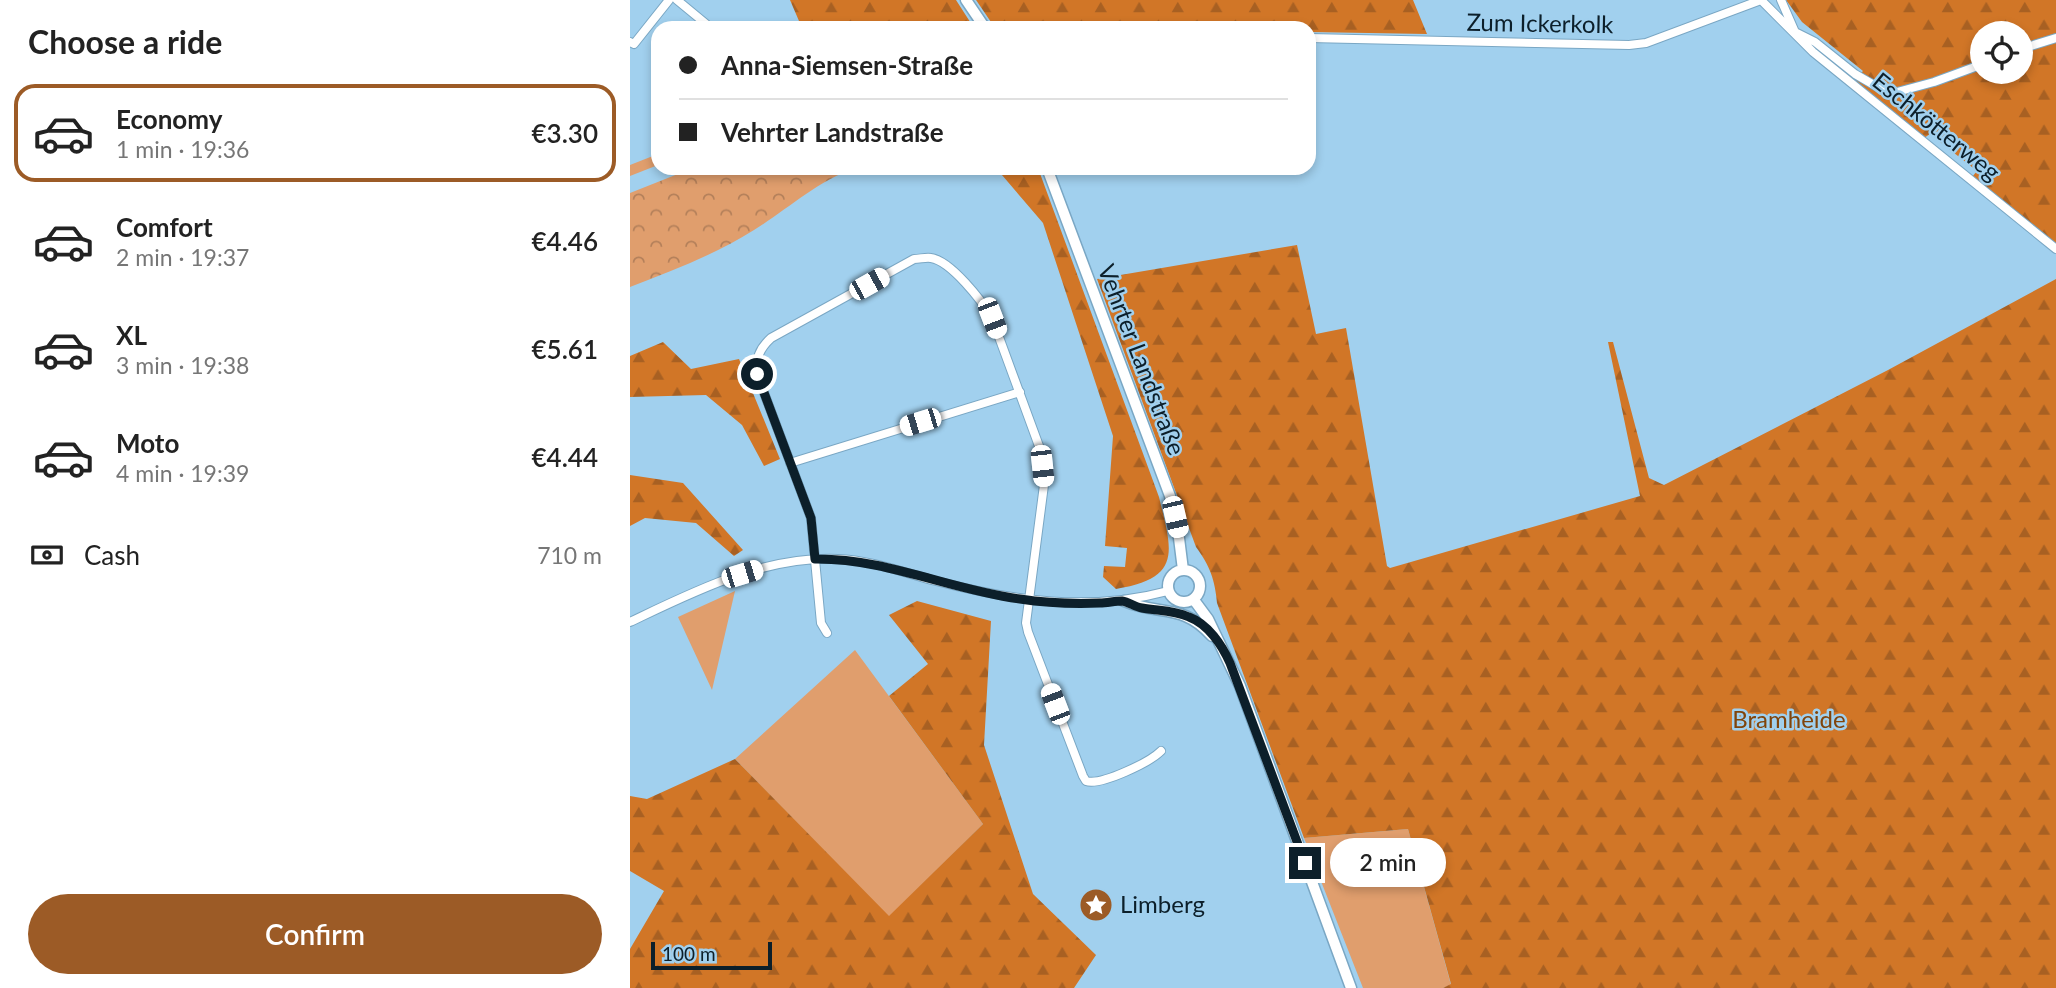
<!DOCTYPE html>
<html lang="en">
<head>
<meta charset="utf-8">
<style>
	:root { --surface:#fff; --page:#f6f6f6; --text:#222; --muted:#767676; --line:#e0e0e0; --accent:#9c5b26 }
	body { margin:0; font-family:Lato,sans-serif; background:var(--page); color:var(--text); height:100vh; display:flex; flex-direction:column; font-size:26px; white-space:nowrap }
	* { box-sizing:border-box; margin:0 }
	p { font-size:23px; color:var(--muted) }
	.icon { flex:none; width:38px; height:38px; fill:none; stroke:currentColor; stroke-width:2; stroke-linecap:round; stroke-linejoin:round }
	.map { position:relative; flex:1; overflow:hidden }
	.panel { display:flex; flex-direction:column; background:var(--surface); width:630px }
	.panel>* { flex:none }
	.guide { position:absolute; left:21px; top:21px; width:665px; height:154px; border-radius:21px; box-shadow:0 4px 10px #0003; display:grid; align-content:center; height:154px; padding:0 28px; background:var(--surface) }
	.controls { position:absolute; left:1340px; top:21px; display:grid; gap:14px }
	.controls a { display:grid; place-items:center; width:63px; height:63px; border-radius:50%; background:var(--surface); box-shadow:0 4px 10px #0003; font-size:35px }
	.scale { position:absolute; left:21px; bottom:18px; width:121px; box-sizing:border-box; padding-left:7px; border:4px solid #0c1f2a; border-top:0; font-size:19px; line-height:24px; white-space:nowrap; color:#0c1f2a; -webkit-text-stroke:5px #a1d0ee; paint-order:stroke }
	.end { position:absolute; width:32px; height:32px; margin:-16px; border:9px solid #0c1f2a; background:#fff; box-shadow:0 0 0 4px #fff }
	.from { border-radius:50% }
	.bubble { position:absolute; height:49px; border-radius:24px; background:var(--surface); box-shadow:0 4px 10px #0003; font-size:23px; font-weight:600; line-height:49px; text-align:center }
	.car { position:absolute; width:21px; height:42px; margin:-21px -10px; border-radius:9px; box-shadow:0 0 5px 2px #0007; background:linear-gradient(#fff 24%,#345 0 40%,#fff 0 76%,#345 0 86%,#fff 0) }
	.guide b { display:flex; align-items:center; gap:24px; height:66px; font-size:26px }
	.guide b+b { border-top:2px solid var(--line) }
	.guide i { width:18px; height:18px; background:var(--text) }
	ul { padding:0; list-style:none }
	li { display:flex; align-items:center; gap:21px; height:98px; margin:0 14px 10px; padding:0 14px; border:4px solid transparent; border-radius:21px }
	li div { flex:1 }
	li b { display:block; font-size:26px }
	li em { font-style:normal; font-weight:600 }
	li.selected { border-color:var(--accent) }
	li>.icon { width:63px; height:63px; stroke-width:1.5 }
	h2 { padding:0 28px; font-size:32px; line-height:84px }
	.pay { display:flex; align-items:center; gap:18px; height:77px; padding:0 28px; font-size:26px }
	.pay p { margin-inline-start:auto }
	.cta { display:flex; gap:14px; margin-top:auto; padding:14px 28px }
	.cta a { flex:1; height:80px; border-radius:42px; background:var(--accent); color:#fff; font-size:28px; font-weight:600; line-height:80px; text-align:center }
	main { display:flex; flex:1; min-height:0 }
	.map>svg:first-child { display:block }
	.grass { fill:#e09e6d }
	.forest { fill:url(#forest-firs); fill-rule:evenodd }
	.park { fill:url(#park-crowns) }
	.lines { fill:none; stroke-linecap:round; stroke-linejoin:round }
	.minor-casing { stroke:#7aa7c4; stroke-width:10 }
	.major-casing { stroke:#7aa7c4; stroke-width:13 }
	.minor { stroke:#fff; stroke-width:8 }
	.major { stroke:#fff; stroke-width:10 }
	.route { stroke:#0c1f2a; stroke-width:9 }
	.labels { text-anchor:middle; stroke-width:5; stroke-linejoin:round; paint-order:stroke }
	.street-label { font-size:24px; fill:#0c1f2a; stroke:#a1d0ee }
	.park-label { font-size:24px; fill:#80440b; stroke:#a1d0ee }
	.poi-label { font-size:24px; fill:#0c1f2a; stroke:#a1d0ee; text-anchor:start }
</style>
</head>
<body>
<main>
<section class="panel">
<h2>Choose a ride</h2>
<ul>
<li class="selected"><svg class="icon" aria-label="car" viewBox="0 0 24 24"><path d="M5 17H2v-5l4-1 3-4h7l3 4 3 1v5h-3M9 17h6M6 11h13"/><circle cx="7" cy="17" r="2"/><circle cx="17" cy="17" r="2"/></svg><div><b>Economy</b><p>1 min · 19:36</p></div><em>€3.30</em></li>
<li><svg class="icon" aria-label="car" viewBox="0 0 24 24"><path d="M5 17H2v-5l4-1 3-4h7l3 4 3 1v5h-3M9 17h6M6 11h13"/><circle cx="7" cy="17" r="2"/><circle cx="17" cy="17" r="2"/></svg><div><b>Comfort</b><p>2 min · 19:37</p></div><em>€4.46</em></li>
<li><svg class="icon" aria-label="car" viewBox="0 0 24 24"><path d="M5 17H2v-5l4-1 3-4h7l3 4 3 1v5h-3M9 17h6M6 11h13"/><circle cx="7" cy="17" r="2"/><circle cx="17" cy="17" r="2"/></svg><div><b>XL</b><p>3 min · 19:38</p></div><em>€5.61</em></li>
<li><svg class="icon" aria-label="car" viewBox="0 0 24 24"><path d="M5 17H2v-5l4-1 3-4h7l3 4 3 1v5h-3M9 17h6M6 11h13"/><circle cx="7" cy="17" r="2"/><circle cx="17" cy="17" r="2"/></svg><div><b>Moto</b><p>4 min · 19:39</p></div><em>€4.44</em></li>
</ul>
<div class="pay"><svg class="icon" aria-label="cash" viewBox="0 0 24 24"><path d="M3 7h18v10H3z"/><circle cx="12" cy="12" r="2"/></svg>Cash<p>710 m</p></div>
<div class="cta"><a>Confirm</a></div>
</section>
<div class="map">
<svg width="1426" height="988" viewBox="0 0 1426 988">
	<defs>
		<pattern id="forest-firs" width="22" height="20" patternUnits="userSpaceOnUse" patternTransform="scale(1.75)"><rect width="22" height="20" fill="#d17627"/><path d="M5 1l3.5 6h-7zM16 11l3.5 6h-7z" fill="#a86022"/></pattern>
		<pattern id="park-crowns" width="20" height="18" patternUnits="userSpaceOnUse" patternTransform="scale(1.75)"><rect width="20" height="18" fill="#e09e6d"/><path d="M2 6a3 3 0 1 1 6 0M12 15a3 3 0 1 1 6 0" fill="none" stroke="#b4805a"/></pattern>
	</defs>
	<rect width="100%" height="100%" fill="#a1d0ee"/>
	<path class="grass" d="M28,154V165L0,176V165Z
		M105,591L82,690L48,617Z
		M225,650L353,824L259,917L105,759Z
		M778,829L821,985L813,988H733L674,838Z"/>
	<path class="forest" d="M160,0H326L344,28H172Z
		M346,0H783L797,34L679,32V28L363,25Z
		M1156,0H1426V244L1342,177L1347,171L1300,134L1294,138L1223,82L1233,71L1172,22ZM1353,33H1391V72H1353Z
		M366,168H408L529,497C542,551 553,578 486,589L473,577L474,566L495,567L497,548L475,546L483,436L413,223Z
		M667,245L686,334L716,328L757,566L760,568L1010,496L978,342H983L1019,478L1034,485L1258,370L1426,279V988H813L821,984L778,829L674,838L587,603C585,580 580,566 566,547L467,279Z
		M33,342L61,369L109,359L150,459L134,466L112,425L76,395L0,397V356Z
		M0,475L53,483L113,550L104,556L66,523L15,518L0,526Z
		M287,601L361,621L354,745L403,894L466,955L444,988H0V949L34,891L0,871V796L17,799L105,759L259,916L353,824L259,696L298,664L259,615Z"/>
	<path class="park" d="M63,168H225C186,182 158,209 124,230C86,254 42,271 0,287V193Z"/>
	<g class="lines">
		<defs>
			<path id="minor" d="M47,0L81,28
				M1151,0L1165,32L1185,42L1225,74L1256,92H1267L1304,82L1353,64
				M679,38L999,45L1016,43L1131,0L1183,52L1426,249
				M0,42L4,44L39,0
				M1391,49L1426,38
				M160,463L390,392
				M0,622C65,591 133,556 208,559C240,560 275,573 306,581C383,601 460,612 538,591
				M197,633L191,623L181,518L127,374C126,358 129,349 141,338L284,259C290,259 296,257 301,258C321,261 352,301 362,318L409,446L414,485L396,623L398,632L453,776L456,781C471,786 520,762 531,751"/>
			<path id="major" d="M336,0L355,28
				M417,168L540,496L549,538L553,570
				M538 586a16 16 0 1 1 32 0a16 16 0 1 1-32 0Z
				M564,600L578,619L610,686L721,988
				M494,601C530,616 553,603 582,636"/>
		</defs>
		<use href="#minor" class="minor-casing"/>
		<use href="#major" class="major-casing"/>
		<use href="#minor" class="minor"/>
		<use href="#major" class="major"/>
	</g>
	<g class="lines">
		<path class="route" d="M127,374L181,518L185,559C255,558 321,590 390,599C416,603 444,604 470,603C477,603 485,601 492,601C499,602 505,607 512,608C528,611 543,610 559,617C578,624 592,645 600,663L675,863"/>
	</g>
	<defs>
		<symbol id="sight-disc" viewBox="-11 -11 22 22"><circle r="9.5" fill="#9c5b26" stroke="#a1d0ee"/><path d="M0-6L1.8-2.2L6-1.7L2.9 1.2L3.7 5.4L0 3.3L-3.7 5.4L-2.9 1.2L-6-1.7L-1.8-2.2Z" fill="#fff"/></symbol>
	</defs>
	<g fill-rule="evenodd">
		<use href="#sight-disc" x="447" y="886" width="38" height="38"/>
	</g>
	<g class="labels">
		<g class="street-label">
			<text transform="translate(910 24) rotate(1)" y="8">Zum Ickerkolk</text>
			<text transform="translate(1306 127) rotate(39)" y="8">Eschkötterweg</text>
			<text transform="translate(511 360) rotate(69)" y="8">Vehrter Landstraße</text>
		</g>
		<g class="park-label">
			<text x="1159" y="728">Bramheide</text>
		</g>
		<g class="poi-label">
			<text x="490" y="913">Limberg</text>
		</g>
	</g>
</svg>
<div class="controls">
<a><svg class="icon" aria-label="locate" viewBox="0 0 24 24"><circle cx="12" cy="12" r="6"/><path d="M12 2v4M12 18v4M2 12h4M18 12h4"/></svg></a>
</div>
<div class="scale">100 m</div>
<i class="end from" style="left:127px;top:374px"></i>
<i class="end" style="left:675px;top:863px"></i>
<div class="bubble" style="left:700px;top:838px;width:116px">2 min</div>
<i class="car" style="left:239px;top:284px;rotate:61deg"></i>
<i class="car" style="left:362px;top:318px;rotate:159deg"></i>
<i class="car" style="left:290px;top:422px;rotate:253deg"></i>
<i class="car" style="left:412px;top:466px;rotate:174deg"></i>
<i class="car" style="left:545px;top:517px;rotate:167deg"></i>
<i class="car" style="left:112px;top:574px;rotate:73deg"></i>
<i class="car" style="left:425px;top:704px;rotate:339deg"></i>
<div class="guide">
<b><i class="from"></i>Anna-Siemsen-Straße</b>
<b><i></i>Vehrter Landstraße</b>
</div>
</div>
</main>
</body>
</html>
